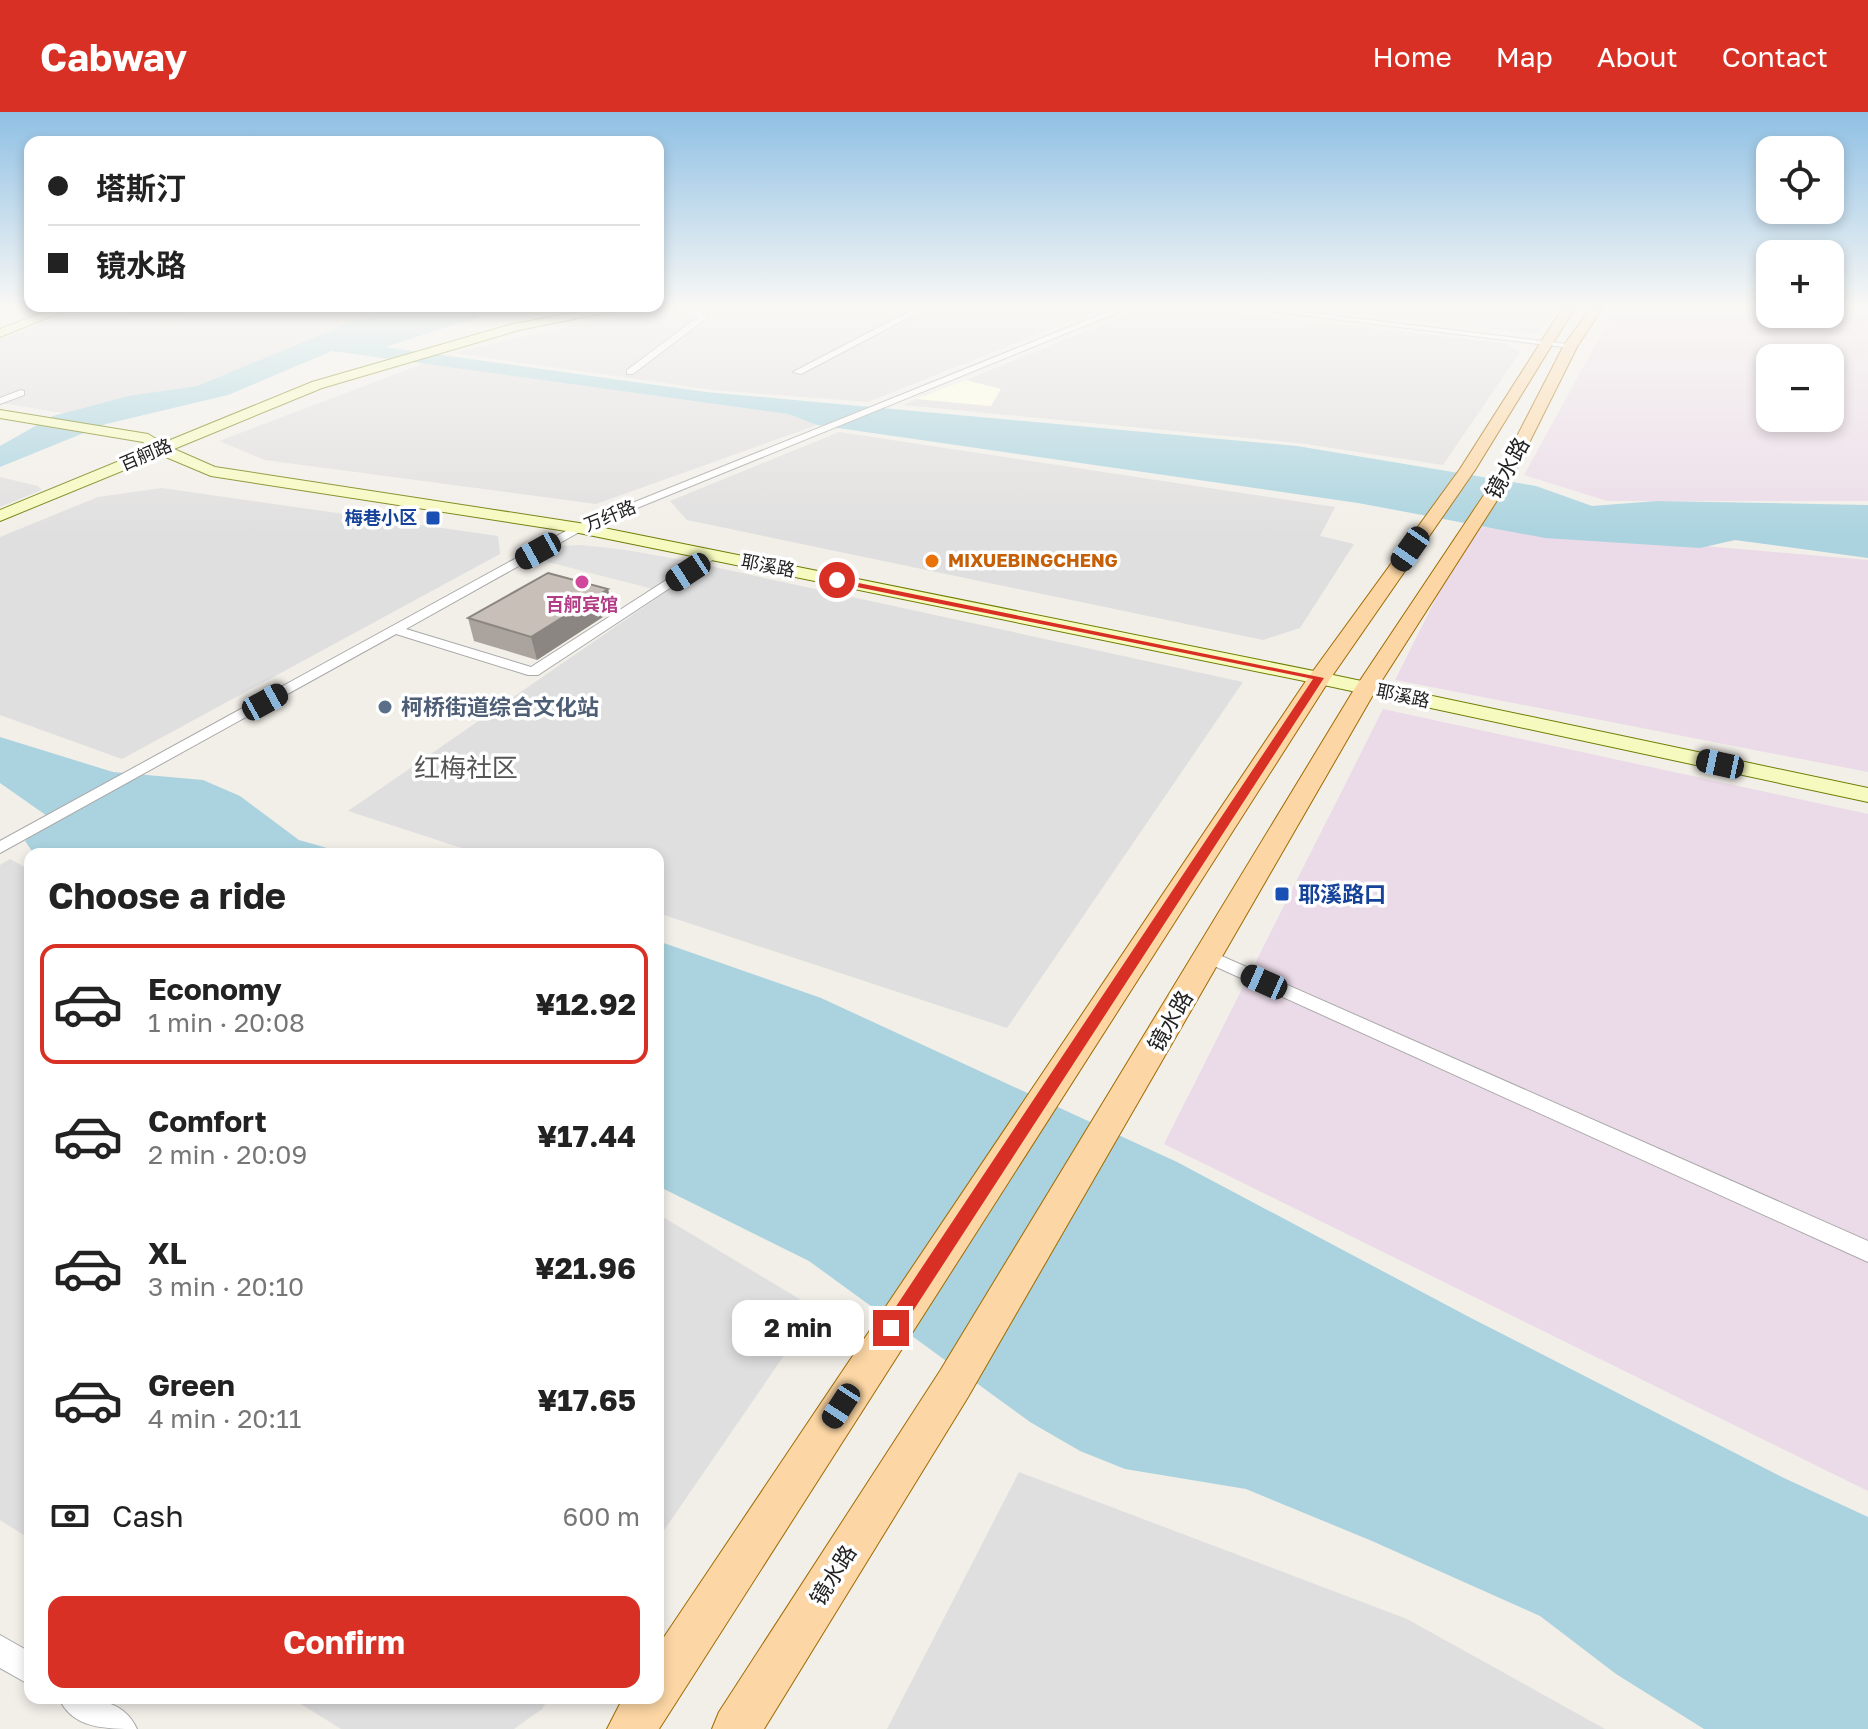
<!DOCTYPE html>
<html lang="en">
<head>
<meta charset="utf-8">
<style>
	:root { --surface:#fff; --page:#f2f2f2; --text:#222; --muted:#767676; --line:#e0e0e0; --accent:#d93025 }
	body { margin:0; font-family:"Golos Text","Noto Sans SC",sans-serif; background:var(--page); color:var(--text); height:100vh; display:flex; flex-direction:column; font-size:30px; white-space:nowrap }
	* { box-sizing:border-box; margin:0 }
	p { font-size:26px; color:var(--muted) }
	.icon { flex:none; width:44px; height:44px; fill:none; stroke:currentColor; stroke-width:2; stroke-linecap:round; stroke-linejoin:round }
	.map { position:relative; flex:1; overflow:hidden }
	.drawer { position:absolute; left:24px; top:736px; width:640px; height:856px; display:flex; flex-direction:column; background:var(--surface); border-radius:16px; box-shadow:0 4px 12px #0003 }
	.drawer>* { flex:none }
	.guide { position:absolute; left:24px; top:24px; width:640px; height:176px; border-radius:16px; box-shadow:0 4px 12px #0003; display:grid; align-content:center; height:176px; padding:0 24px; background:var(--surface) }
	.tools { position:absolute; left:1756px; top:24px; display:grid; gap:16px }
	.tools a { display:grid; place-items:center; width:88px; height:88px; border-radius:16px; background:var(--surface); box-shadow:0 4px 12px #0003; font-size:40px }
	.end { position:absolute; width:36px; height:36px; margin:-18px; border:10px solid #d93025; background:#fff; box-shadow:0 0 0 4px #fff }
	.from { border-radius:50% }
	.bubble { position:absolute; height:56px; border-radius:16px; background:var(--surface); box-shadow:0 4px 12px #0003; font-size:26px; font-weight:700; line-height:56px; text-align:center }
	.car { position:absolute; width:24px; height:48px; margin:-24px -12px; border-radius:10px; box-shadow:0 0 6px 2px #0007; background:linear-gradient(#222 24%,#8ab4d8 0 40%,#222 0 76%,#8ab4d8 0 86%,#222 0) }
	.guide b { display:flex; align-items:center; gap:28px; height:76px; font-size:30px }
	.guide b+b { border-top:2px solid var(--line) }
	.guide i { width:20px; height:20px; background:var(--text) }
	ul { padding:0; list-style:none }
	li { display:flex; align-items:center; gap:24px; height:120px; margin:0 16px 12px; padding:0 8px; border:4px solid transparent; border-radius:16px }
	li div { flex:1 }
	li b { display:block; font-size:30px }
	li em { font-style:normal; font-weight:700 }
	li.current { border-color:var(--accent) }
	li>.icon { width:72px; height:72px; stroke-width:1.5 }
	h2 { padding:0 24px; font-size:36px; line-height:96px }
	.pay { display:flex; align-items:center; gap:20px; height:88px; padding:0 24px; font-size:30px }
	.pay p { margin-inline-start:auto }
	.primary-button { display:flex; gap:16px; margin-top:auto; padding:16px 24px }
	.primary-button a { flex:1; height:92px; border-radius:16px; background:var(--accent); color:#fff; font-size:32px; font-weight:700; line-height:92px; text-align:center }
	header { display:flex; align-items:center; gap:48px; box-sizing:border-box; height:112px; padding:0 40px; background:var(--accent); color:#fff }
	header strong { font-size:38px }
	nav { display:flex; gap:44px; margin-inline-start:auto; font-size:28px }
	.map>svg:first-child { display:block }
	.residential { fill:#e0dfdf }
	.industrial { fill:#ebdbe8; fill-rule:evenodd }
	.education { fill:#ffffe5 }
	.parking { fill:#e2e2e2 }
	.water { fill:#aad3df }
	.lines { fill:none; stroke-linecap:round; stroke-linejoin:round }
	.street-casing { stroke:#a9a9a9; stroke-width:2 }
	.secondary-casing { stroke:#707d05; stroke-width:2 }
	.primary-casing { stroke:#a06b00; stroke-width:2 }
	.street { fill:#fff; fill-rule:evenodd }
	.secondary { fill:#f7fabf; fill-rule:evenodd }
	.primary { fill:#fcd6a4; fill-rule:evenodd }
	.wall { fill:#aba49e }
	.shaded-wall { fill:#8b8681 }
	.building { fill:#c7bfb8; stroke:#8b8681; stroke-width:2 }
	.route { fill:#d93025 }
	.transit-dot { fill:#1a4fb4; stroke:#fff; stroke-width:3 }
	.food-dot { fill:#e8710a; stroke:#fff; stroke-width:3 }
	.hotel-dot { fill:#d1479c; stroke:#fff; stroke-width:3 }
	.service-dot { fill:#5c6f8a; stroke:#fff; stroke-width:3 }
	.labels { text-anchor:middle; stroke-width:7; stroke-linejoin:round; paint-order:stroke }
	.far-street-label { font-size:18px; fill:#222; stroke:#fff }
	.far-transit-label { font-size:18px; font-weight:bold; fill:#164399; stroke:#fff; text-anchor:end }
	.far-food-label { font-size:18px; font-weight:bold; fill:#c56008; stroke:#fff; text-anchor:start }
	.far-hotel-label { font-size:18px; font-weight:bold; fill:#b23c85; stroke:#fff }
	.street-label { font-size:22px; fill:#222; stroke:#fff }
	.service-label { font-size:22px; font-weight:bold; fill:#4e5e75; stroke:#fff; text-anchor:start }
	.transit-label { font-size:22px; font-weight:bold; fill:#164399; stroke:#fff; text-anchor:start }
	.quarter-label { font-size:26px; fill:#555; stroke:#fff }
</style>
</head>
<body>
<header>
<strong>Cabway</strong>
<nav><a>Home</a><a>Map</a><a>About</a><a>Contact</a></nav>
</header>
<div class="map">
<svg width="1868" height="1617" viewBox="0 0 1868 1617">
	<rect width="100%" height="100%" fill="#f2efe9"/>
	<path class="residential" d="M77,197H383L197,274L128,284L64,301L0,291V227L65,202L172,210L180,206Z
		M663,197H1101L868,290L714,278L453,241L563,215Z
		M1140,197H1197L1505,231L1520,240L1443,353L1299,331L903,293L917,287L991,294L1000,277L966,268Z
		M1313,197H1555L1536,222Z
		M425,251L788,302L817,313L596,392L265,348L219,329Z
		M839,320L1335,395L1320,424L1354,432L1300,516L1263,528L687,408L670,389Z
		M0,365L38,374L42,378L0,395Z
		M162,376L498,424L500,442L122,647L0,603V425L98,385Z
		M705,453L1243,570L1007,916L658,801V742H480L348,699Z
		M10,747L30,758V1427L0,1408V753Z
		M658,1102L816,1197L658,1427Z
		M1019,1360L1407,1507L1605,1617H887Z
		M291,1586H549L542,1597L514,1617H341Z"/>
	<path class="industrial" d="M1615,197H1770V202H1830V197H1868V389H1607L1524,363ZM1770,246H1830V306H1770Z
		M1472,414L1868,448V660L1395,568Z
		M1383,597L1868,702V1379L1164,1032Z"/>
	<path class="education" d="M966,268L1001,277L991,294L917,287Z"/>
	<path class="parking" d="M581,433L626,438L693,450L653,477L540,448L563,434Z"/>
	<path class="water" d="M383,197H504L385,235L706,280L1297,334L1536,374L1592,394L1657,389L1868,393V446L1735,428L1700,436L1545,426L1358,391L817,313L788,302L332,239L228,283L106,312L0,355V334L53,304L128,284L197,274Z
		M0,625L113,660L203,668L240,684L299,728L348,742H34L25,729L50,706L0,671Z
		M658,829L821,886L1177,1050L1471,1206L1784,1366L1868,1405V1617H1704L1616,1562L1540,1504L1372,1429L1246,1377L1125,1357L1080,1339L1030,1310L809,1149L658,1074Z"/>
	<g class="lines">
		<defs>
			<path id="street" d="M685,197H696L708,205L633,262H627V258L698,205Z
				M914,197H925L801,262L793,260Z
				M1114,197H1126L583,418L406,517L531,555L710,440L720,443L538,563H528L396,522L0,741V729L575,414Z
				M1251,197H1279L1575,233L1571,236Z
				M21,278L24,279V283L0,292V286Z
				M1208,838L1868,1129V1150L1201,848L1199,844Z
				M0,1523L30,1540V1573L0,1556Z
				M59,1586C88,1586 123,1585 137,1617C107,1617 72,1617 59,1586Z"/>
			<path id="secondary" d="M52,197H69L0,225V217Z
				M596,197H623L519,218L322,276L174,337L215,355L579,411L1319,560L1868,676V690L1319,572L579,421L211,364L161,343L0,409V398L151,336L143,330L0,306V298L148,322L163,331L312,270L513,212Z"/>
			<path id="primary" d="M1562,197H1574L1475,358L1330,567L659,1617H607L623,1586H658V1534L1308,566L1460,357Z
				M1590,197H1602L1578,233L1512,365L1377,576L968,1285L764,1617H712L719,1600L940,1259L1355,576L1496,365L1564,233Z"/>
		</defs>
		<use href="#street" class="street-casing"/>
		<use href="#secondary" class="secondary-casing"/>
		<use href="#primary" class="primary-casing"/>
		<use href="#street" class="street"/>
		<use href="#secondary" class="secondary"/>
		<use href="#primary" class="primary"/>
	</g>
	<path class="wall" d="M608,477L612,499L537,548L474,529L468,506Z"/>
	<path class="shaded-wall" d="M608,477L612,499L537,548L531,525Z"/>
	<path class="building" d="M548,461L608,477L531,525L468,506Z"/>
	<linearGradient id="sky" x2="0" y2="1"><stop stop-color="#8fc0e4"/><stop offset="0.46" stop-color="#f9f8f5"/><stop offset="1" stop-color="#f9f8f5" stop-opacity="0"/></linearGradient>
	<rect width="1868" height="424" fill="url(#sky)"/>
	<path class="route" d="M834,466L1324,566L898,1222L891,1224L885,1222V1211L1313,567L837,471Z"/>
	<g class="transit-dot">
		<rect x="425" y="398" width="16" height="16" rx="4"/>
		<rect x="1274" y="774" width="16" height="16" rx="4"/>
	</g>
	<circle class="food-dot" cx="932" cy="449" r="8"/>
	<circle class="hotel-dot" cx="582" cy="470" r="8"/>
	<circle class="service-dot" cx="385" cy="595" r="8"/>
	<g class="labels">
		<g class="far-street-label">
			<text transform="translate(146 343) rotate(-23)" y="6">百舸路</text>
			<text transform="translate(610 404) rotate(-22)" y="6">万纤路</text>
			<text transform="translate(768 454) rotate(11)" y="6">耶溪路</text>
			<text transform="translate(1403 584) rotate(12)" y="6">耶溪路</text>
		</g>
		<g class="far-transit-label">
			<text x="417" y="412">梅巷小区</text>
		</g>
		<g class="far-food-label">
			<text x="948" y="455">MIXUEBINGCHENG</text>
		</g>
		<g class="far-hotel-label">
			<text x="582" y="499">百舸宾馆</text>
		</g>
		<g class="street-label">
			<text transform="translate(1507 356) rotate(-61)" y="8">镜水路</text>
			<text transform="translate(1170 909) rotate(-60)" y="8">镜水路</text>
			<text transform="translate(833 1463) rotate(-58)" y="8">镜水路</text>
		</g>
		<g class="service-label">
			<text x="401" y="603">柯桥街道综合文化站</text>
		</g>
		<g class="transit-label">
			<text x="1298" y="790">耶溪路口</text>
		</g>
		<g class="quarter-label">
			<text x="466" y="665">红梅社区</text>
		</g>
	</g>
</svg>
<div class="tools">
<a><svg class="icon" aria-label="locate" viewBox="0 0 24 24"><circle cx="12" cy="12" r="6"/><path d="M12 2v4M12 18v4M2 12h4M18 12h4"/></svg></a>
<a>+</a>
<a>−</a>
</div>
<i class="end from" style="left:837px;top:468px"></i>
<i class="end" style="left:891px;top:1216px"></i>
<div class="bubble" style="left:732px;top:1188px;width:132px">2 min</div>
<i class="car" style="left:1410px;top:437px;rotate:215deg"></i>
<i class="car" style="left:538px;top:439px;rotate:241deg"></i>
<i class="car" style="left:688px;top:460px;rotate:237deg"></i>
<i class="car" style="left:265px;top:590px;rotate:61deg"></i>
<i class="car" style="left:1720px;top:652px;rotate:282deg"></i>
<i class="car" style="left:1264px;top:870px;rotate:294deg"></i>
<i class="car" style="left:841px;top:1294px;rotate:213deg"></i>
<div class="guide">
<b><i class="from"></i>塔斯汀</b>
<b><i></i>镜水路</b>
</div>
<section class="drawer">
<h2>Choose a ride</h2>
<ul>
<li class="current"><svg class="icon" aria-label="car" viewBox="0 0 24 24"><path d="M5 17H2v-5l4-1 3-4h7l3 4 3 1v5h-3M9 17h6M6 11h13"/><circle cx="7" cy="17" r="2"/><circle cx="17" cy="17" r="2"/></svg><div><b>Economy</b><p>1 min · 20:08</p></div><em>¥12.92</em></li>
<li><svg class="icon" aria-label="car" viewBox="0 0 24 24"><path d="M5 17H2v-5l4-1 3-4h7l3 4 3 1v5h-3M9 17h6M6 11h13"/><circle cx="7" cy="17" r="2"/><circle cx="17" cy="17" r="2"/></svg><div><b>Comfort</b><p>2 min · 20:09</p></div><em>¥17.44</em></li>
<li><svg class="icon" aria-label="car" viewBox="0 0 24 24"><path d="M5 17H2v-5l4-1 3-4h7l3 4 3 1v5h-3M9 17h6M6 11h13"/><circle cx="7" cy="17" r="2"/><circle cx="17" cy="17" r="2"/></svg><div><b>XL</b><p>3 min · 20:10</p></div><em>¥21.96</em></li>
<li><svg class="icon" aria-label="car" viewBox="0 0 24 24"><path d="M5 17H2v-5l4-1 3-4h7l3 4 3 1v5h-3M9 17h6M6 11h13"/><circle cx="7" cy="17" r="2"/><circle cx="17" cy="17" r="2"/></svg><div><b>Green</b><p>4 min · 20:11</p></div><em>¥17.65</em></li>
</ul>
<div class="pay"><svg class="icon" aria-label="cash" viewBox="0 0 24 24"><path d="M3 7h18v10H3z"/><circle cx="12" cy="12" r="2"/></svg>Cash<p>600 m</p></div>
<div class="primary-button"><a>Confirm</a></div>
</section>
</div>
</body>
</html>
